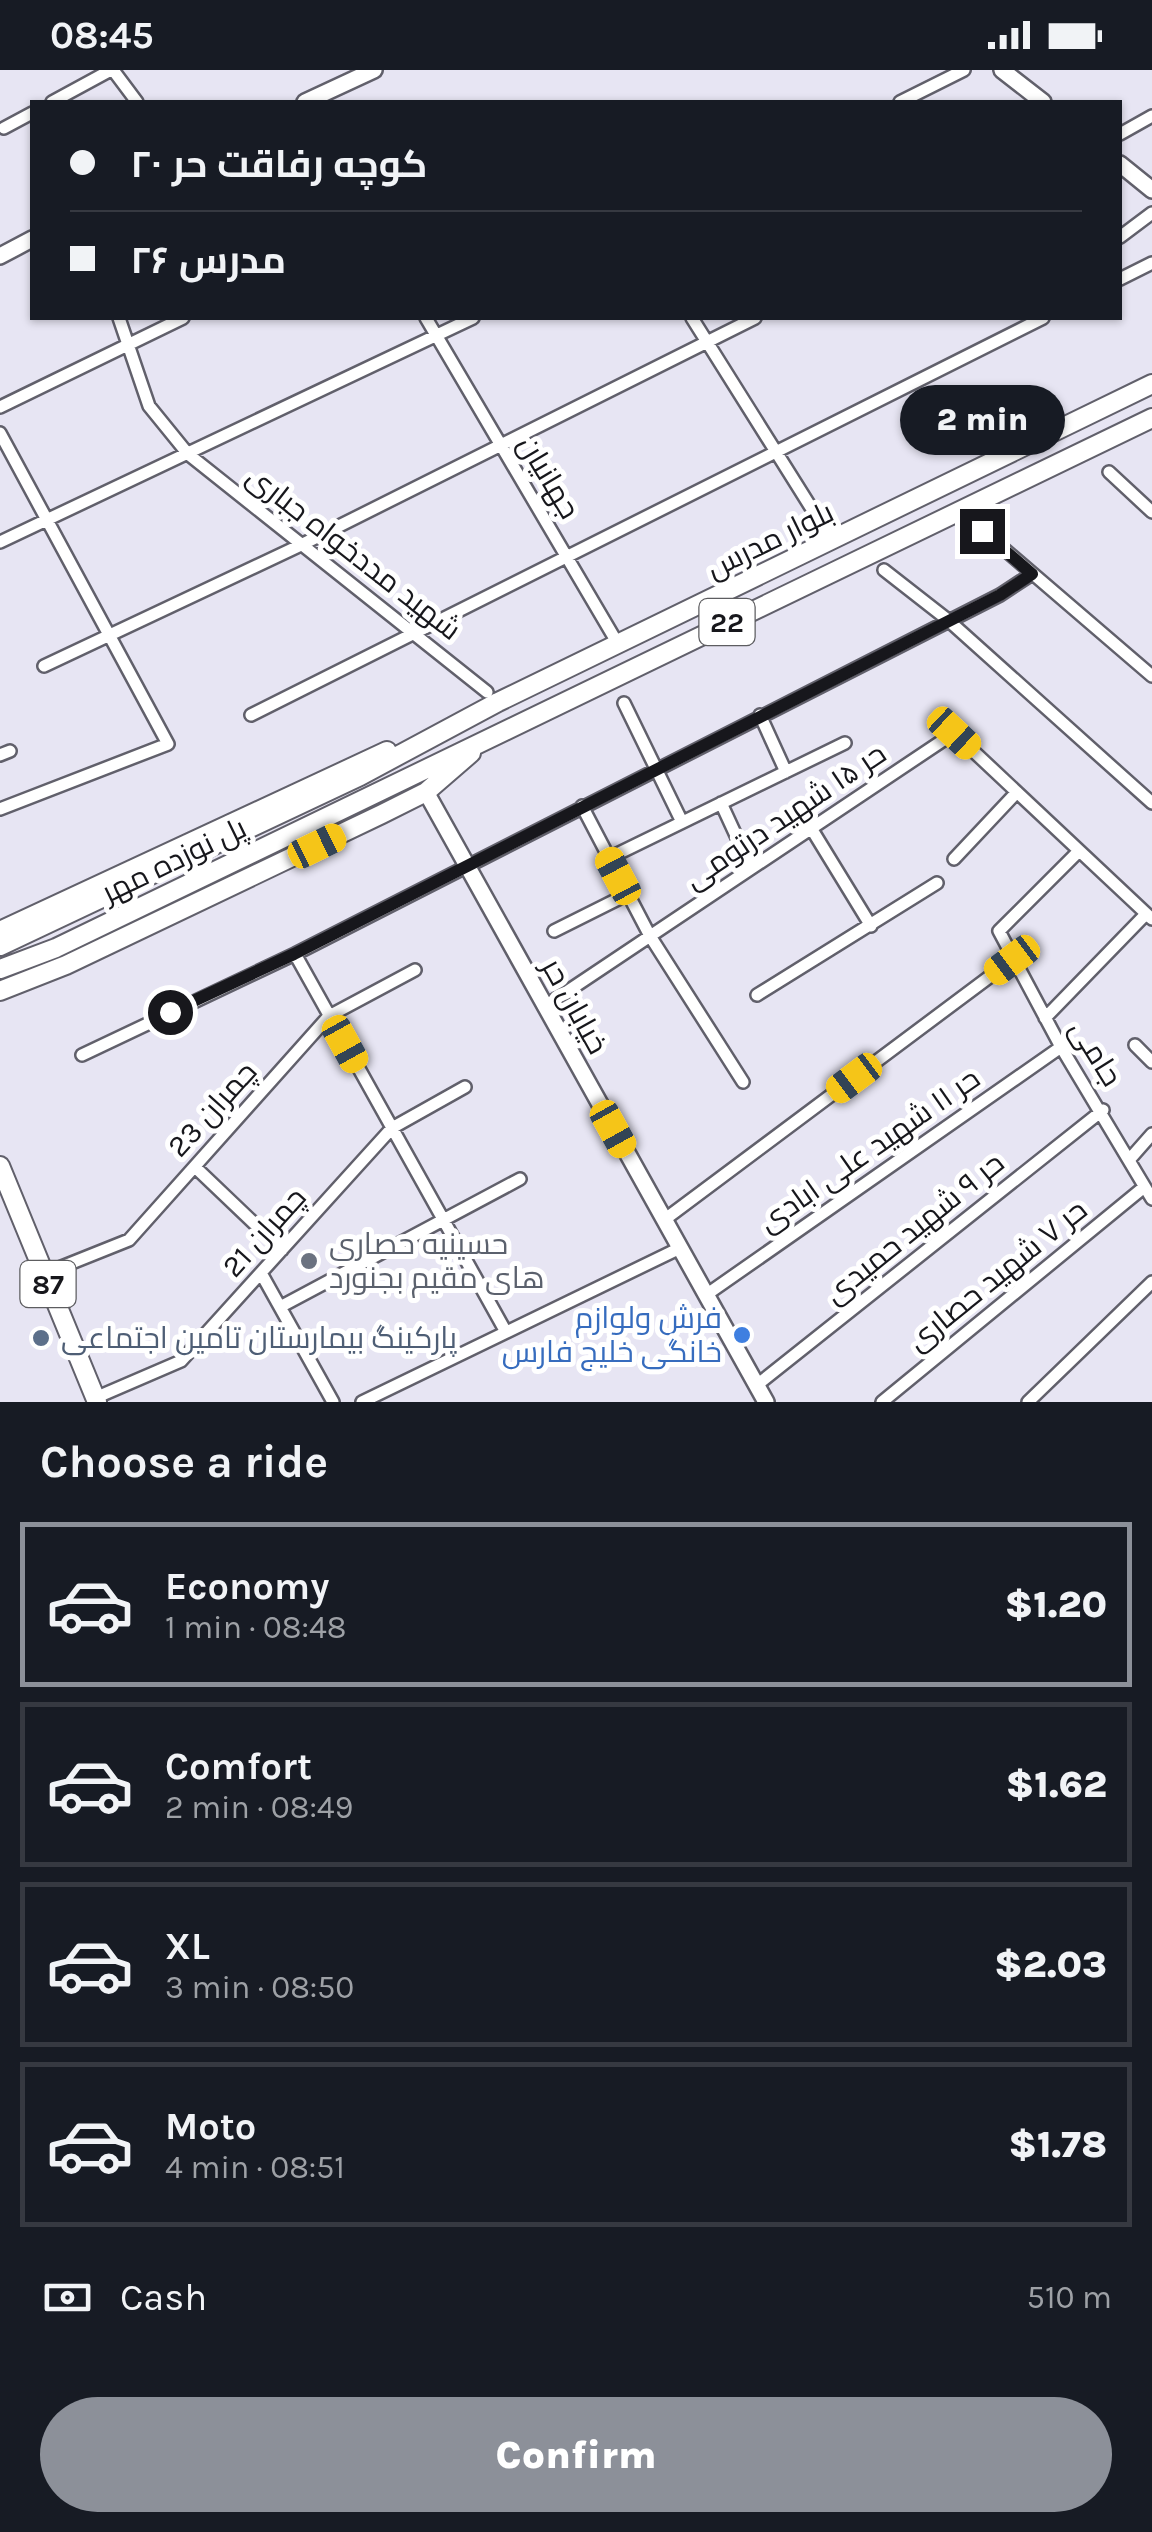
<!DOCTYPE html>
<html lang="en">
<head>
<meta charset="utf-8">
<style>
	:root { --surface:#171b24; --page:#242831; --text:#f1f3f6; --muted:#9ea1a6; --line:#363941; --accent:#8c9099 }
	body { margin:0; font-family:Karla,Cairo,sans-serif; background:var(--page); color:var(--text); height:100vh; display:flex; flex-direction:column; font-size:38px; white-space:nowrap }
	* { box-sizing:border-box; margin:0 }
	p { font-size:32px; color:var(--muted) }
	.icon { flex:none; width:55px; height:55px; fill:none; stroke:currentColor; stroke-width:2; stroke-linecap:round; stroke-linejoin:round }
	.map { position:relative; height:1332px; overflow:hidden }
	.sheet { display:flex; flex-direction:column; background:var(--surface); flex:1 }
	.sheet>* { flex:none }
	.guide { position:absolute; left:30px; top:30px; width:1092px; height:220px; border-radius:0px; box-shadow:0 2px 8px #0004; display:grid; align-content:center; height:220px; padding:0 40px; background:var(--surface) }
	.end { position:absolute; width:45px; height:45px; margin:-22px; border:12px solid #17171c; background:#fff; box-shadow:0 0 0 5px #fff }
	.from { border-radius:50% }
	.bubble { position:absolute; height:70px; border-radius:35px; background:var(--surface); box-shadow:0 2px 8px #0004; font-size:32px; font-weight:800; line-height:70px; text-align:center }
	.car { position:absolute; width:30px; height:60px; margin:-30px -15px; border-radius:12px; box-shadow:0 0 8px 2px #0007; background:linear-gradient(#f5c518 24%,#345 0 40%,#f5c518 0 76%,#345 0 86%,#f5c518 0) }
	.guide b { display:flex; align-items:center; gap:35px; height:95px; font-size:38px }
	.guide b+b { border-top:2px solid var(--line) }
	.guide i { width:25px; height:25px; background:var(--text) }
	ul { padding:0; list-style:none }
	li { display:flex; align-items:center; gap:30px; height:165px; margin:0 20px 15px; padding:0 20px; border:5px solid var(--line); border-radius:0px }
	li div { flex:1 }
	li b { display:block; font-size:38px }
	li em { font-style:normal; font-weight:800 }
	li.current { border-color:var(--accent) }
	li>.icon { width:90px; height:90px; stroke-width:1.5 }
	h2 { padding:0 40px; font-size:45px; line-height:120px }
	.pay { display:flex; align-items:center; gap:25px; height:110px; padding:0 40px; font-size:38px }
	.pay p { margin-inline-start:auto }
	.cta { display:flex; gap:20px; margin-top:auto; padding:20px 40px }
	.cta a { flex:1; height:115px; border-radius:60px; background:var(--accent); color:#fff; font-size:40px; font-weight:800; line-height:115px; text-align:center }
	.status { display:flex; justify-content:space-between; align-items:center; height:70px; padding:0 50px; background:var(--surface); direction:ltr }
	.status svg { height:28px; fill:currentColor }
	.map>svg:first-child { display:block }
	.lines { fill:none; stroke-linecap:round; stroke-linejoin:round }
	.street-casing { stroke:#61606b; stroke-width:16 }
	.secondary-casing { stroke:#61606b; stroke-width:20 }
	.primary-casing { stroke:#61606b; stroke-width:22 }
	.street { stroke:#fff; stroke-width:11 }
	.secondary { stroke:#fff; stroke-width:15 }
	.primary { stroke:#fff; stroke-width:18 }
	.route { stroke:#17171c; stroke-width:12 }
	.worship-dot { fill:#6b7280; stroke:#fff; stroke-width:4 }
	.shop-dot { fill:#3f7fe0; stroke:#fff; stroke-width:4 }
	.service-dot { fill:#5c6f8a; stroke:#fff; stroke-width:4 }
	.labels { text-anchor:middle; stroke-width:10; stroke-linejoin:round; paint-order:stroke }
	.shield { fill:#fff; stroke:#5d5d60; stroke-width:2.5 }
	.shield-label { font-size:28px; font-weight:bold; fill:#17171c }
	.street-label { font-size:30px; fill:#17171c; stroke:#fff }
	.worship-label { font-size:30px; fill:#5b616d; stroke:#fff; text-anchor:start }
	.shop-label { font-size:30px; fill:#366cbe; stroke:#fff; text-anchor:end }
	.service-label { font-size:30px; fill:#4e5e75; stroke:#fff; text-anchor:start }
</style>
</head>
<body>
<div class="status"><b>08:45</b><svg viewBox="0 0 49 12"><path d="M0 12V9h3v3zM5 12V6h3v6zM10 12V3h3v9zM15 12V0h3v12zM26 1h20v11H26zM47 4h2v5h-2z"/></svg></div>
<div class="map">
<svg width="1152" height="1332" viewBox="0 0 1152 1332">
	<rect width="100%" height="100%" fill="#e7e5f3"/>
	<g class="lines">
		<defs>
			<path id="street" d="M113,0L137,32
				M52,32L111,0
				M900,32L964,0
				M4,58L32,43
				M1120,64L1152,46
				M1120,167L1152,143
				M1120,209L1152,193
				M119,248L149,336L188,384L487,622
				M426,248L618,574
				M692,248L832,471
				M0,337L183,248
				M0,363L168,674L0,739
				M1109,402L1152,442
				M983,461L1152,606
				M0,472L473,248
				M884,500L948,550L1152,733
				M44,596L303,474L755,248
				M624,633L682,752
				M251,645L1043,248
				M760,645L786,702
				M0,685L10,681
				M721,733L751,798
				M582,736L650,866L743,1012
				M811,758L871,856
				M1079,781L999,861L1061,977L1152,1129
				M609,788L845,673
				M954,789L1017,722
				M554,861L628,824
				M295,884L506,1262
				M757,925L937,813
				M544,937L954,663L1152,849
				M1045,948L1146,844
				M1135,975L1152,992
				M82,985L295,884L1000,525L1032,504
				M1129,1090L1152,1064
				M195,1097L282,1180
				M664,1150L1012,890
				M261,1203L333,1332
				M44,1204L129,1170L329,946L415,900
				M706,1225L1061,977
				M280,1237L520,1109
				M757,1315L1103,1040
				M95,1328L181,1291L392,1058L465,1017
				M362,1332L680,1178
				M882,1332L1143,1118
				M1028,1332L1152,1212"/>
			<path id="secondary" d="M1002,0L1043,32
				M305,32L374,0
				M1120,94L1152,120
				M0,186L32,169
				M426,722L766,1332"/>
			<path id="primary" d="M0,861L387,681
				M0,876L360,706L498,632L1152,314
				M0,899L56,878L1152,348
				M0,921L66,895L382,744L426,722L471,683
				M0,1096L97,1332"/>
		</defs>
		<use href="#street" class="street-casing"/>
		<use href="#secondary" class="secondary-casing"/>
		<use href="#primary" class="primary-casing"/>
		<use href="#street" class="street"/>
		<use href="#secondary" class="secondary"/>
		<use href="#primary" class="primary"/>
	</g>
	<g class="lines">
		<path class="route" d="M170,942L294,884L1000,525L1032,504L982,461"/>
	</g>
	<circle class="worship-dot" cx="309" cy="1191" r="10"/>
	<circle class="shop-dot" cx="742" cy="1265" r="10"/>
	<circle class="service-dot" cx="41" cy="1268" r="10"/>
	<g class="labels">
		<g class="shield">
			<rect x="699.5" y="529" width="55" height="46" rx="8"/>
			<rect x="20.5" y="1191" width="55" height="46" rx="8"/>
		</g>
		<g class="shield-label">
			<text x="727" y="562">22</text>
			<text x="48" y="1224">87</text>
		</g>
		<g class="street-label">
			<text transform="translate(549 407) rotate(59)" y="10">جهانیان</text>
			<text transform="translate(770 470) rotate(-26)" y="10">بلوار مدرس</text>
			<text transform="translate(354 483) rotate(38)" y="10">شهید مددخواه جباری</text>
			<text transform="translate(785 746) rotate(-34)" y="10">حر ۱۵ شهید درتومی</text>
			<text transform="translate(174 790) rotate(-26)" y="10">پل نوزده مهر</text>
			<text transform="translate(575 936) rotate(61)" y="10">خیابان حر</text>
			<text transform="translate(1096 983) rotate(58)" y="10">جامی</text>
			<text transform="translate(212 1039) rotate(-48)" y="10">چمران 23</text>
			<text transform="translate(869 1080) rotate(-35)" y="10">حر ۱۱ شهید علی ابادی</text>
			<text transform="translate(914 1158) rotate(-39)" y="10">حر ۹ شهید حمیدی</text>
			<text transform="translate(264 1162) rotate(-48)" y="10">چمران 21</text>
			<text transform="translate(997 1205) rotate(-39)" y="10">حر ۷ شهید حصاری</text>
		</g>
		<g class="worship-label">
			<text x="329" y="1184">حسینیه حصاری<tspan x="329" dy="34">های مقیم بجنورد</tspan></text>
		</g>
		<g class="shop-label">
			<text x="722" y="1258">فرش و‌لوازم<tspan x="722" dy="34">خانگی خلیج فارس</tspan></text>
		</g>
		<g class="service-label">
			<text x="61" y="1278">پارکینگ بیمارستان تامین اجتماعی</text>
		</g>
	</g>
</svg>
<i class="end from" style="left:170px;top:942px"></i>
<i class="end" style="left:982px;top:461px"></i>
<div class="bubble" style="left:900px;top:315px;width:165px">2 min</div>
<i class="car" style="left:954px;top:663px;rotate:133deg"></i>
<i class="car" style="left:317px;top:776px;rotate:64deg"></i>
<i class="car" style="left:618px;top:806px;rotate:332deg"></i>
<i class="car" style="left:1012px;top:890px;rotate:233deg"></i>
<i class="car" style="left:345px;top:974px;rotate:151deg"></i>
<i class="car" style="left:854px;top:1008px;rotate:233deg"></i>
<i class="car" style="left:613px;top:1059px;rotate:151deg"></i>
<div class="guide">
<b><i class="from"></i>کوچه رفاقت حر ۲۰</b>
<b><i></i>مدرس ۲۶</b>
</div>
</div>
<section class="sheet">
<h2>Choose a ride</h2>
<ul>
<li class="current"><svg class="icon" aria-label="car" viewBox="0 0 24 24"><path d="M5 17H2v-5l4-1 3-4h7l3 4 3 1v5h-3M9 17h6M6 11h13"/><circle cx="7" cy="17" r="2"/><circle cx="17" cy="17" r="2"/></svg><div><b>Economy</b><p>1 min · 08:48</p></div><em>$1.20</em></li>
<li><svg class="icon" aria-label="car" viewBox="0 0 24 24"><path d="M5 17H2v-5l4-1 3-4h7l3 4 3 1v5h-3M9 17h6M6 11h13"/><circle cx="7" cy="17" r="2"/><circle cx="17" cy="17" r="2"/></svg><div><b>Comfort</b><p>2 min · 08:49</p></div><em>$1.62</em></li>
<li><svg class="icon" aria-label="car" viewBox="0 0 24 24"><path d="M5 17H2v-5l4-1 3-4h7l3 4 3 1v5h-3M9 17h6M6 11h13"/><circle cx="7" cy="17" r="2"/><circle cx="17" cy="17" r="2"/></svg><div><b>XL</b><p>3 min · 08:50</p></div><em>$2.03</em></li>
<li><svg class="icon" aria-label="car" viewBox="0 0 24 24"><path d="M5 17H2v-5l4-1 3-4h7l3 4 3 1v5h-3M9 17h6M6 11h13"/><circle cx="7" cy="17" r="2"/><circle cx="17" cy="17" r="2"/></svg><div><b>Moto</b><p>4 min · 08:51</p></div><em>$1.78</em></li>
</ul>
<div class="pay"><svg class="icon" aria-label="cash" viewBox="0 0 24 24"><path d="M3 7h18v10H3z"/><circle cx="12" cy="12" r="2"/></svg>Cash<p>510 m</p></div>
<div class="cta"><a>Confirm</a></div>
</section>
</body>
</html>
